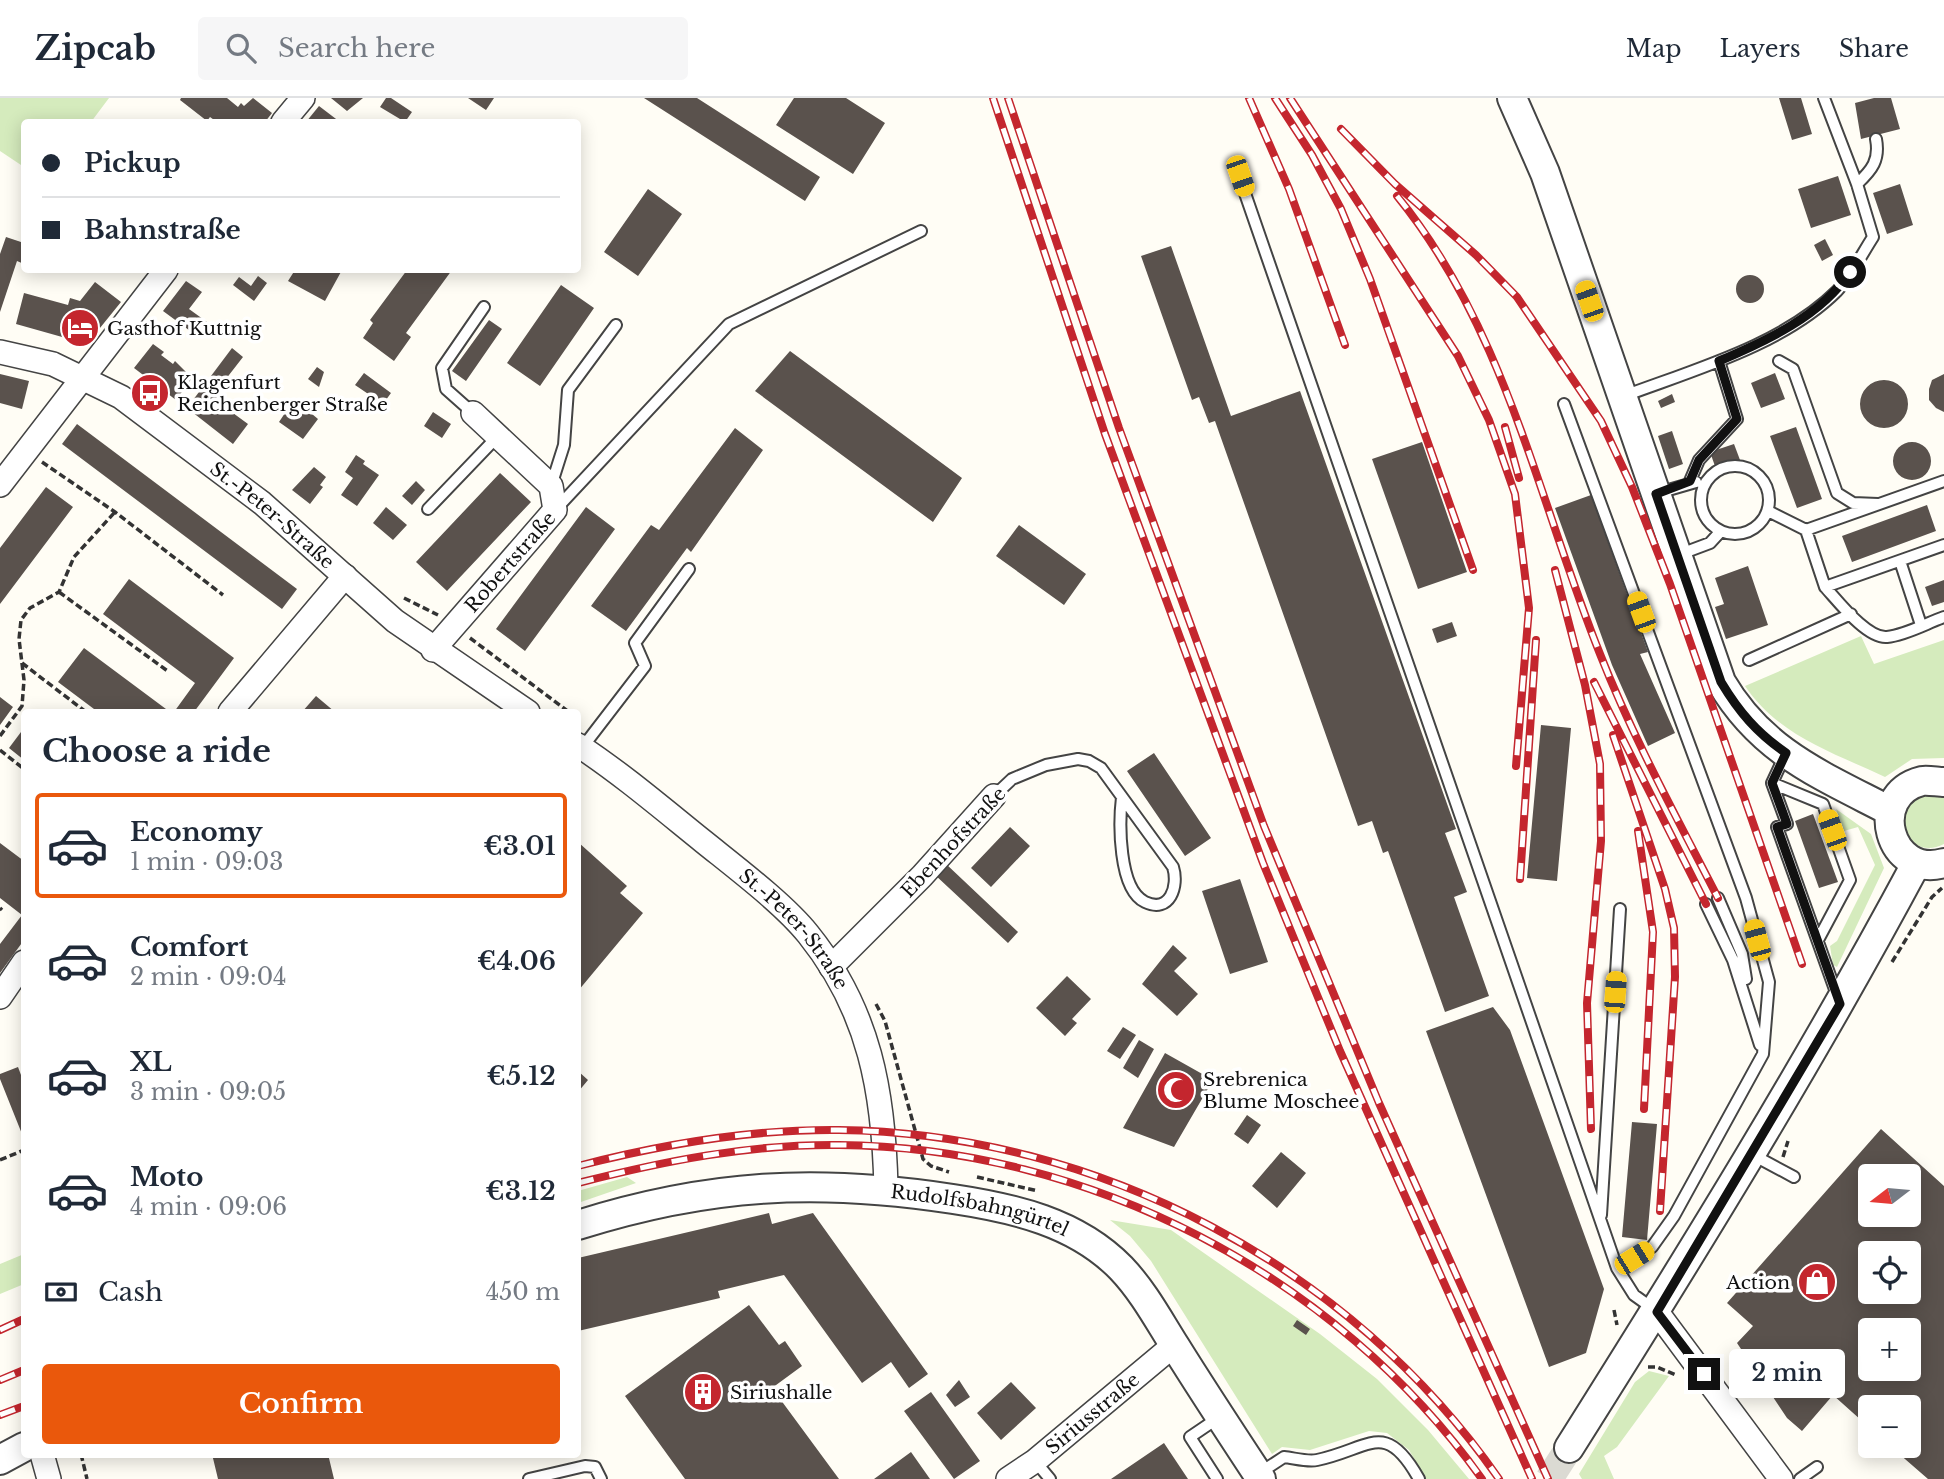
<!DOCTYPE html>
<html lang="en">
<head>
<meta charset="utf-8">
<style>
	:root { --surface:#fff; --page:#f6f6f7; --text:#1f2937; --muted:#747a83; --line:#e0e1e3; --accent:#ea580c }
	body { margin:0; font-family:"Libre Baskerville",serif; background:var(--page); color:var(--text); height:100vh; display:flex; flex-direction:column; font-size:26px; white-space:nowrap }
	* { box-sizing:border-box; margin:0 }
	p { font-size:23px; color:var(--muted) }
	.icon { flex:none; width:38px; height:38px; fill:none; stroke:currentColor; stroke-width:2; stroke-linecap:round; stroke-linejoin:round }
	.map { position:relative; flex:1; overflow:hidden }
	.sheet { position:absolute; left:21px; top:611px; width:560px; height:749px; display:flex; flex-direction:column; background:var(--surface); border-radius:7px; box-shadow:0 4px 18px #0003 }
	.sheet>* { flex:none }
	.top-card { position:absolute; left:21px; top:21px; width:560px; height:154px; border-radius:7px; box-shadow:0 4px 18px #0003; display:grid; align-content:center; height:154px; padding:0 21px; background:var(--surface) }
	.needle { width:46px; rotate:254deg }
	.fabs { position:absolute; left:1858px; top:1066px; display:grid; gap:14px }
	.fabs a { display:grid; place-items:center; width:63px; height:63px; border-radius:7px; background:var(--surface); box-shadow:0 4px 18px #0003; font-size:35px }
	.end { position:absolute; width:32px; height:32px; margin:-16px; border:9px solid #111; background:#fff; box-shadow:0 0 0 4px #fff }
	.from { border-radius:50% }
	.bubble { position:absolute; height:49px; border-radius:7px; background:var(--surface); box-shadow:0 4px 18px #0003; font-size:23px; font-weight:600; line-height:49px; text-align:center }
	.car { position:absolute; width:21px; height:42px; margin:-21px -10px; border-radius:9px; box-shadow:0 0 5px 2px #0007; background:linear-gradient(#f5c518 24%,#345 0 40%,#f5c518 0 76%,#345 0 86%,#f5c518 0) }
	.top-card b { display:flex; align-items:center; gap:24px; height:66px; font-size:26px }
	.top-card b+b { border-top:2px solid var(--line) }
	.top-card i { width:18px; height:18px; background:var(--text) }
	ul { padding:0; list-style:none }
	li { display:flex; align-items:center; gap:21px; height:105px; margin:0 14px 10px; padding:0 7px; border:4px solid transparent; border-radius:7px }
	li div { flex:1 }
	li b { display:block; font-size:26px }
	li em { font-style:normal; font-weight:600 }
	li.active { border-color:var(--accent) }
	li>.icon { width:63px; height:63px; stroke-width:1.5 }
	h2 { padding:0 21px; font-size:32px; line-height:84px }
	.pay { display:flex; align-items:center; gap:18px; height:77px; padding:0 21px; font-size:26px }
	.pay p { margin-inline-start:auto }
	.button { display:flex; gap:14px; margin-top:auto; padding:14px 21px }
	.button a { flex:1; height:80px; border-radius:7px; background:var(--accent); color:#fff; font-size:28px; font-weight:600; line-height:80px; text-align:center }
	header { display:flex; align-items:center; gap:42px; box-sizing:border-box; height:98px; padding:0 35px; background:var(--surface); border-bottom:2px solid var(--line) }
	header strong { font-size:33px }
	nav { display:flex; gap:38px; margin-inline-start:auto; font-size:24px }
	.search { width:490px; height:63px; background:var(--page); display:flex; align-items:center; gap:18px; box-sizing:border-box; padding:0 24px; border-radius:7px; color:var(--muted); font-size:26px }
	.map>svg:first-child { display:block }
	.green { fill:#d5ebbd }
	.building { fill:#5a524d; fill-rule:evenodd }
	.lines { fill:none; stroke-linecap:round; stroke-linejoin:round }
	.tertiary-tunnel { stroke:#dbdad3; stroke-width:28; stroke-dasharray:28 14; stroke-linecap:butt }
	.service-casing { stroke:#444; stroke-width:14 }
	.minor-casing { stroke:#444; stroke-width:26 }
	.tertiary-casing { stroke:#444; stroke-width:32 }
	.path { stroke:#333; stroke-width:3.5; stroke-dasharray:7 3.5; stroke-linecap:butt }
	.service { stroke:#fff; stroke-width:10 }
	.minor { stroke:#fff; stroke-width:23 }
	.tertiary { stroke:#fff; stroke-width:28 }
	.rail-casing { stroke:#c4262e; stroke-width:8 }
	.rail { stroke:#fff; stroke-width:5; stroke-dasharray:16; stroke-linecap:butt }
	.route { stroke:#111; stroke-width:9 }
	.labels { text-anchor:middle; stroke-width:7; stroke-linejoin:round; paint-order:stroke }
	.poi-label { font-size:19px; fill:#111; stroke:#fff; text-anchor:start }
	.street-label { font-size:19px; fill:#111; stroke:#fff }
</style>
</head>
<body>
<header>
<strong>Zipcab</strong>
<div class="search"><svg class="icon" aria-label="search" viewBox="0 0 24 24"><circle cx="10" cy="10" r="6"/><path d="M15 15l6 6"/></svg>Search here</div>
<nav><a>Map</a><a>Layers</a><a>Share</a></nav>
</header>
<div class="map">
<svg width="1944" height="1381" viewBox="0 0 1944 1381">
	<rect width="100%" height="100%" fill="#fffdf5"/>
	<path class="green" d="M0,0H109L91,24H24V69L0,53Z
		M1861,538L1874,566L1944,542V660L1912,661L1885,679C1832,654 1779,638 1745,588Z
		M1925,696L1944,700V746C1908,765 1884,712 1925,696Z
		M1836,711L1871,736L1884,770L1837,869L1833,867L1830,848L1837,843L1875,767L1858,729L1844,733Z
		M627,1079L636,1085L578,1105V1093Z
		M1110,1122L1171,1132L1320,1236L1377,1281L1428,1332L1469,1381H1426L1409,1352L1387,1335L1369,1333L1310,1352L1282,1349L1272,1356L1151,1163L1130,1138Z
		M24,1156V1186L0,1196V1166Z
		M1649,1273L1669,1278L1617,1349L1604,1358L1614,1381H1582L1579,1376L1635,1284Z"/>
	<path class="building" d="M181,0H227L238,9L241,5L244,8L253,0L272,15L265,24H217L210,19L207,23L180,2Z
		M331,0H363L347,13Z
		M386,0H391L412,14L405,24L380,9Z
		M468,0H494L486,12Z
		M644,0H697L820,79L805,103Z
		M794,0H846L885,25L853,76L776,27Z
		M1779,0H1801L1812,36L1792,42Z
		M1874,0H1891L1900,31L1861,41L1855,5Z
		M319,8L340,24H306Z
		M1838,78L1851,117L1811,130L1798,91Z
		M1900,86L1913,127L1887,136L1873,95Z
		M648,91L682,116L638,178L604,154Z
		M6,139L24,145V166L17,163L0,214V156Z
		M1825,141L1833,157L1822,163L1814,147Z
		M1171,148L1231,318L1300,293L1456,731L1445,735L1467,794L1454,799L1489,898L1445,914L1388,753L1383,755L1372,723L1358,728L1215,323L1209,325L1199,299L1192,302L1141,158Z
		M295,172H342L325,203L288,183Z
		M407,172H452L406,235L411,239L394,263L363,240L373,225L370,222Z
		M1736 191a14 14 0 1 1 28 0a14 14 0 1 1-28 0Z
		M258,178L267,185L254,203L233,187L239,179L251,188Z
		M186,183L202,194L189,211L207,224L197,238L163,213Z
		M95,184L121,204L87,246L16,226L24,195L68,207L70,200L80,203Z
		M561,187L594,210L540,288L507,265Z
		M489,222L502,231L466,283L452,273Z
		M153,246L164,254L161,257L173,266L175,263L192,280L176,302L134,270Z
		M232,250L243,259L215,295L225,303L222,307L248,326L233,346L187,310Z
		M790,253L962,380L933,424L755,293Z
		M317,269L324,274L319,289L308,281Z
		M364,275L391,295L383,306L355,287Z
		M1775,275L1785,301L1761,310L1751,285Z
		M0,276L29,283L22,311L0,305Z
		M1944,276V314L1936,310L1929,302V291L1932,282Z
		M1860 306a24 24 0 1 1 48 0a24 24 0 1 1-48 0Z
		M1672,296L1675,304L1661,310L1658,303Z
		M293,303L300,308L302,304L314,313L312,316L318,321L303,341L279,324Z
		M433,314L451,326L442,340L424,328Z
		M77,326L297,491L282,511L62,346Z
		M1796,329L1822,401L1797,410L1770,338Z
		M735,330L763,352L691,454L687,450L626,533L591,508L651,427L659,432Z
		M1672,333L1683,366L1669,371L1658,338Z
		M1893 363a19 19 0 1 1 38 0a19 19 0 1 1-38 0Z
		M1422,344L1467,474L1418,491L1372,361Z
		M1734,346L1740,362L1716,371L1710,354Z
		M356,357L365,363L363,366L379,377L357,408L341,397L353,380L345,374Z
		M314,369L326,379L320,387L323,389L310,406L292,392Z
		M500,375L531,404L447,493L416,464Z
		M416,383L425,392L412,407L402,398Z
		M46,389L73,409L0,506V450Z
		M1591,397L1648,554L1640,556L1675,635L1648,648L1612,567L1555,410Z
		M1927,407L1936,433L1852,464L1842,438Z
		M386,409L407,427L393,442L373,425Z
		M586,409L615,431L525,553L496,531Z
		M1019,427L1086,476L1064,507L996,458Z
		M1748,468L1768,527L1726,541L1715,509L1724,506L1715,480Z
		M129,481L234,560L194,614H174L195,585L103,516Z
		M1944,482V504L1932,508L1925,489Z
		M1452,524L1457,538L1437,545L1432,531Z
		M84,550L170,614H98L58,584Z
		M316,598L335,614H302Z
		M0,599L13,609L0,627Z
		M1541,627L1571,630L1557,783L1527,780Z
		M24,630V662L9,650Z
		M1154,655L1211,740L1185,758L1127,673Z
		M1813,716L1838,784L1819,790L1795,723Z
		M1010,729L1030,748L991,789L971,770Z
		M578,744L627,788L620,795L643,815L578,893Z
		M0,745L24,763V842L0,875V846L22,817L0,800Z
		M945,765L1018,834L1008,845L934,776Z
		M1240,781L1268,864L1230,876L1202,793Z
		M1173,847L1187,860L1174,873L1198,896L1177,918L1142,886Z
		M1067,878L1091,901L1072,921L1077,925L1065,938L1036,910Z
		M1493,909L1510,932L1604,1191L1586,1255L1549,1269L1426,933Z
		M1123,929L1136,937L1120,961L1107,953Z
		M1139,942L1154,951L1138,980L1123,970Z
		M1165,955L1213,982L1174,1049L1123,1030Z
		M18,969L24,985V1041L0,981V976Z
		M578,973L588,982L578,994Z
		M1247,1017L1261,1027L1248,1046L1234,1036Z
		M1632,1024L1657,1026L1647,1142L1622,1139Z
		M1881,1031L1944,1088V1381H1928L1890,1348H1909V1309H1871V1331L1833,1297L1802,1333L1787,1320L1737,1245L1753,1228L1727,1205ZM1871,1078H1909V1116H1871ZM1871,1155H1909V1194H1871ZM1871,1232H1909V1270H1871Z
		M1281,1054L1306,1075L1277,1110L1252,1088Z
		M769,1115L772,1126L813,1115L928,1276L909,1290L891,1264L862,1285L784,1177L718,1193L720,1200L578,1233V1160Z
		M749,1207L779,1247L785,1243L802,1268L772,1290L839,1381H685L625,1298Z
		M1297,1222L1310,1231L1306,1237L1293,1228Z
		M959,1282L970,1299L955,1309L946,1297Z
		M1011,1284L1036,1310L1001,1342L977,1315Z
		M931,1294L980,1363L954,1381L904,1313Z
		M1164,1345L1188,1381H1111Z
		M911,1354L930,1381H874Z
		M212,1356H328L334,1381H218Z"/>
	<g class="lines">
		<path class="tertiary-tunnel" d="M1549,1381L1569,1350"/>
		<defs>
			<path id="service" d="M1239,78L1617,1170L1634,1197L1655,1212
				M1857,86C1872,72 1880,62 1876,41
				M1779,263L1793,271L1837,395L1853,405L1878,406
				M1624,298C1693,272 1783,247 1837,193C1851,178 1862,156 1873,139L1857,86L1824,0
				M1564,306L1746,800L1769,884L1763,956L1674,1118L1652,1149L1617,1170
				M473,315L446,291L442,270L484,209
				M1701 402a34 34 0 1 1 68 0a34 34 0 1 1-68 0Z
				M1690,383L1699,362L1737,321L1719,263
				M551,388L564,347L568,292L616,227
				M1658,395L1696,384
				M557,410L729,226L921,133
				M428,411L498,338
				M1768,413L1806,432L1825,489L1944,447
				M1806,432L1944,383
				M1678,457L1710,445L1721,433
				M1900,463L1921,527
				M1825,489C1838,503 1867,541 1887,539C1906,537 1927,525 1944,519
				M1749,562L1851,516
				M582,650L645,568L635,545L689,471
				M1786,655L1772,685L1787,726L1777,729L1838,900
				M1772,685L1823,706L1850,782L1818,842
				M994,698L1012,681L1046,667L1078,661L1089,663L1101,670L1173,769C1179,788 1170,816 1145,804C1118,791 1119,724 1122,699
				M1718,800L1742,856L1746,881
				M1706,806L1733,862L1760,947
				M1753,1057L1794,1079
				M1601,1117L1620,811
				M1035,1363L1050,1381
				M1258,1376L1284,1359C1294,1360 1307,1364 1317,1362C1370,1351 1385,1320 1419,1381
				M529,1381L585,1368L595,1369L601,1381
				M1217,1381L1190,1339L1218,1320
				M1800,1381L1817,1369"/>
			<g id="minor">
				<path d="M283,24L303,0"/>
				<path id="s1" d="M0,254L53,266L121,299L262,405L395,523L528,614"/>
				<path d="M0,387L166,172"/>
				<path id="s2" d="M433,552L555,412L551,388L473,315"/>
				<path d="M230,614L345,478"/>
				<path id="s3" d="M578,647C622,676 663,711 704,744C735,769 784,806 808,836C870,913 884,995 886,1091"/>
				<path d="M831,869L922,778L994,698"/>
				<path d="M0,899L24,864"/>
				<path d="M1657,1214L1781,1381"/>
				<path d="M42,1356L49,1381"/>
				<path id="s4" d="M1008,1381L1035,1363L1174,1247"/>
			</g>
			<g id="tertiary">
				<path d="M1512,0L1545,75L1721,584C1762,654 1821,677 1890,713"/>
				<path d="M1944,684C1938,684 1928,682 1922,683C1866,697 1889,781 1944,765"/>
				<path id="s5" d="M578,1127C708,1086 817,1080 953,1101C1013,1110 1076,1124 1121,1170C1143,1193 1158,1221 1175,1248C1203,1293 1232,1337 1261,1381"/>
				<path d="M1569,1350C1690,1158 1809,966 1916,766"/>
				<path d="M0,1362L24,1349"/>
			</g>
		</defs>
		<use href="#service" class="service-casing"/>
		<use href="#minor" class="minor-casing"/>
		<use href="#tertiary" class="tertiary-casing"/>
		<path class="path" d="M42,364L115,414L223,497
			M59,494L169,574
			M404,500L438,517
			M470,540L569,614
			M22,565L86,614
			M0,638L22,608L24,582L19,541L21,522L30,510L59,494L74,459L115,414
			M0,652L24,671
			M0,810L2,812
			M1892,864L1932,799L1942,790
			M876,906L885,923L923,1061L931,1068L949,1074
			M1783,1059L1788,1043
			M0,1062L24,1052
			M977,1079L1038,1093
			M1614,1212L1617,1227
			M1648,1269H1657L1676,1277
			M81,1356L87,1381"/>
		<use href="#service" class="service"/>
		<use href="#minor" class="minor"/>
		<use href="#tertiary" class="tertiary"/>
		<defs>
			<path id="rail" d="M993,0L1105,336L1263,765L1340,953L1532,1381
				M1008,0L1119,330L1264,728L1379,1005L1548,1381
				M1249,0L1289,91L1345,247
				M1275,0L1312,57L1341,111L1370,181L1473,472
				M1290,0L1458,258L1489,322L1515,396L1529,510L1516,668
				M1341,31L1395,86L1476,157L1517,199L1601,323L1632,389L1670,486L1802,866
				M1397,98C1505,230 1538,401 1600,556C1633,640 1677,720 1718,800
				M1505,329L1519,380
				M1555,472L1585,587L1600,666L1601,743L1587,905L1591,1031
				M1594,584L1706,806
				M1613,637L1665,791L1674,830L1675,879L1660,1113
				M1638,733L1653,834L1644,1011
				M1520,781L1536,542
				M578,1068C663,1046 751,1031 839,1032C1097,1035 1352,1169 1499,1381
				M578,1085C664,1063 749,1046 839,1047C1089,1049 1336,1177 1482,1381
				M0,1232L24,1221
				M0,1282L24,1272
				M0,1317L24,1308"/>
		</defs>
		<use href="#rail" class="rail-casing"/>
		<use href="#rail" class="rail"/>
	</g>
	<g class="lines">
		<path class="route" d="M1704,1276L1657,1214L1840,906L1777,729L1787,726L1772,685L1786,655C1757,635 1739,614 1721,584L1656,396L1690,383L1699,362L1737,321L1719,263C1766,243 1821,218 1850,174"/>
	</g>
	<defs>
		<symbol id="hotel-disc" viewBox="-11 -11 22 22"><circle r="9.5" fill="#c4262e" stroke="#fff"/><path d="M-6-4.5h1.5V1H6V5H4.5V3h-9V5H-6ZM-4 0a1.8 1.8 0 1 1 3.6 0ZM.5 0V-2.5h3Q6-2.5 6 0Z" fill="#fff"/></symbol>
		<symbol id="bus-disc" viewBox="-11 -11 22 22"><circle r="9.5" fill="#c4262e" stroke="#fff"/><path d="M-5-6H5V4H4V6H2V4H-2V6H-4V4H-5ZM-3.5-4V0h7V-4ZM-3.5 1.2v1.5H-2V1.2ZM2 1.2v1.5H3.5V1.2Z" fill="#fff"/></symbol>
		<symbol id="mosque-disc" viewBox="-11 -11 22 22"><circle r="9.5" fill="#c4262e" stroke="#fff"/><path d="M3.5-4.9A6 6 0 1 0 3.5 4.9A5 5 0 1 1 3.5-4.9Z" fill="#fff"/></symbol>
		<symbol id="shop-disc" viewBox="-11 -11 22 22"><circle r="9.5" fill="#c4262e" stroke="#fff"/><path d="M-5-2.5h2.3a2.7 3.5 0 0 1 5.4 0H5L5.5 6h-11ZM-1.5-2.5h3a1.5 2.3 0 0 0-3 0Z" fill="#fff"/></symbol>
		<symbol id="building-disc" viewBox="-11 -11 22 22"><circle r="9.5" fill="#c4262e" stroke="#fff"/><path d="M-4-6H4V6H1V3H-1V6H-4ZM-2.5-4.3h1.7v1.8h-1.7ZM.8-4.3h1.7v1.8H.8ZM-2.5-1h1.7V.8h-1.7ZM.8-1h1.7V.8H.8Z" fill="#fff"/></symbol>
	</defs>
	<g fill-rule="evenodd">
		<use href="#hotel-disc" x="58" y="208" width="44" height="44"/>
		<use href="#bus-disc" x="128" y="273" width="44" height="44"/>
		<use href="#mosque-disc" x="1154" y="970" width="44" height="44"/>
		<use href="#shop-disc" x="1795" y="1162" width="44" height="44"/>
		<use href="#building-disc" x="681" y="1272" width="44" height="44"/>
	</g>
	<g class="labels">
		<g class="poi-label">
			<text x="107" y="237">Gasthof Kuttnig</text>
			<text x="177" y="291">Klagenfurt<tspan x="177" dy="22">Reichenberger Straße</tspan></text>
			<text x="1203" y="988">Srebrenica<tspan x="1203" dy="22">Blume Moschee</tspan></text>
			<text x="1790" y="1191" text-anchor="end">Action</text>
			<text x="730" y="1301">Siriushalle</text>
		</g>
		<g class="street-label">
			<text dy="7" stroke="none"><textPath href="#s1" startOffset="322">St.-Peter-Straße</textPath></text>
			<text dy="7" stroke="none"><textPath href="#s2" startOffset="117">Robertstraße</textPath></text>
			<text transform="translate(953 744) rotate(-47)" y="7">Ebenhofstraße</text>
			<text dy="7" stroke="none"><textPath href="#s3" startOffset="285">St.-Peter-Straße</textPath></text>
			<text dy="7" stroke="none"><textPath href="#s5" startOffset="408">Rudolfsbahngürtel</textPath></text>
			<text dy="7" stroke="none"><textPath href="#s4" startOffset="107">Siriusstraße</textPath></text>
		</g>
	</g>
</svg>
<div class="fabs">
<a><svg class="needle" viewBox="-14 -14 28 28"><path d="M0-13l5 13h-10z" fill="#e53935"/><path d="M0 13l5-13h-10z" fill="#747a83"/></svg></a>
<a><svg class="icon" aria-label="locate" viewBox="0 0 24 24"><circle cx="12" cy="12" r="6"/><path d="M12 2v4M12 18v4M2 12h4M18 12h4"/></svg></a>
<a>+</a>
<a>−</a>
</div>
<i class="end from" style="left:1850px;top:174px"></i>
<i class="end" style="left:1704px;top:1276px"></i>
<div class="bubble" style="left:1729px;top:1251px;width:116px">2 min</div>
<i class="car" style="left:1240px;top:78px;rotate:161deg"></i>
<i class="car" style="left:1589px;top:203px;rotate:341deg"></i>
<i class="car" style="left:1641px;top:514px;rotate:340deg"></i>
<i class="car" style="left:1832px;top:732px;rotate:340deg"></i>
<i class="car" style="left:1757px;top:842px;rotate:345deg"></i>
<i class="car" style="left:1615px;top:894px;rotate:4deg"></i>
<i class="car" style="left:1634px;top:1160px;rotate:58deg"></i>
<div class="top-card">
<b><i class="from"></i>Pickup</b>
<b><i></i>Bahnstraße</b>
</div>
<section class="sheet">
<h2>Choose a ride</h2>
<ul>
<li class="active"><svg class="icon" aria-label="car" viewBox="0 0 24 24"><path d="M5 17H2v-5l4-1 3-4h7l3 4 3 1v5h-3M9 17h6M6 11h13"/><circle cx="7" cy="17" r="2"/><circle cx="17" cy="17" r="2"/></svg><div><b>Economy</b><p>1 min · 09:03</p></div><em>€3.01</em></li>
<li><svg class="icon" aria-label="car" viewBox="0 0 24 24"><path d="M5 17H2v-5l4-1 3-4h7l3 4 3 1v5h-3M9 17h6M6 11h13"/><circle cx="7" cy="17" r="2"/><circle cx="17" cy="17" r="2"/></svg><div><b>Comfort</b><p>2 min · 09:04</p></div><em>€4.06</em></li>
<li><svg class="icon" aria-label="car" viewBox="0 0 24 24"><path d="M5 17H2v-5l4-1 3-4h7l3 4 3 1v5h-3M9 17h6M6 11h13"/><circle cx="7" cy="17" r="2"/><circle cx="17" cy="17" r="2"/></svg><div><b>XL</b><p>3 min · 09:05</p></div><em>€5.12</em></li>
<li><svg class="icon" aria-label="car" viewBox="0 0 24 24"><path d="M5 17H2v-5l4-1 3-4h7l3 4 3 1v5h-3M9 17h6M6 11h13"/><circle cx="7" cy="17" r="2"/><circle cx="17" cy="17" r="2"/></svg><div><b>Moto</b><p>4 min · 09:06</p></div><em>€3.12</em></li>
</ul>
<div class="pay"><svg class="icon" aria-label="cash" viewBox="0 0 24 24"><path d="M3 7h18v10H3z"/><circle cx="12" cy="12" r="2"/></svg>Cash<p>450 m</p></div>
<div class="button"><a>Confirm</a></div>
</section>
</div>
</body>
</html>
